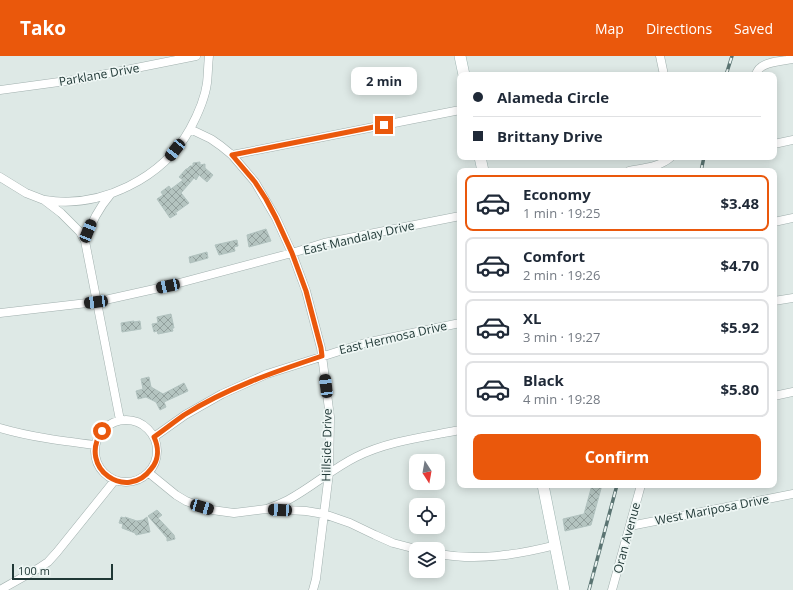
<!DOCTYPE html>
<html lang="en">
<head>
<meta charset="utf-8">
<style>
	:root { --surface:#fff; --page:#f2f2f3; --text:#1f2937; --muted:#747a83; --line:#e0e1e3; --accent:#ea580c }
	body { margin:0; font-family:"Open Sans",sans-serif; background:var(--page); color:var(--text); height:100vh; display:flex; flex-direction:column; font-size:15px; white-space:nowrap }
	* { box-sizing:border-box; margin:0 }
	p { font-size:13px; color:var(--muted) }
	.icon { flex:none; width:22px; height:22px; fill:none; stroke:currentColor; stroke-width:2; stroke-linecap:round; stroke-linejoin:round }
	.map { position:relative; flex:1; overflow:hidden }
	.details { position:absolute; left:457px; top:112px; width:320px; height:320px; display:flex; flex-direction:column; background:var(--surface); border-radius:8px; box-shadow:0 2px 10px #0003 }
	.details>* { flex:none }
	.top-card { position:absolute; left:457px; top:16px; width:320px; height:88px; border-radius:8px; box-shadow:0 2px 10px #0003; display:grid; align-content:center; height:88px; padding:0 16px; background:var(--surface) }
	.needle { width:26px; rotate:169deg }
	.fabs { position:absolute; left:409px; top:398px; display:grid; gap:8px }
	.fabs a { display:grid; place-items:center; width:36px; height:36px; border-radius:8px; background:var(--surface); box-shadow:0 2px 10px #0003; font-size:20px }
	.scale { position:absolute; left:12px; bottom:10px; width:101px; box-sizing:border-box; padding-left:4px; border:2px solid #203836; border-top:0; font-size:11px; line-height:14px; white-space:nowrap; color:#203836; -webkit-text-stroke:3px #eef6f4; paint-order:stroke }
	.end { position:absolute; width:18px; height:18px; margin:-9px; border:5px solid #ea580c; background:#fff; box-shadow:0 0 0 2px #fff }
	.from { border-radius:50% }
	.bubble { position:absolute; height:28px; border-radius:8px; background:var(--surface); box-shadow:0 2px 10px #0003; font-size:13px; font-weight:700; line-height:28px; text-align:center }
	.car { position:absolute; width:12px; height:24px; margin:-12px -6px; border-radius:5px; box-shadow:0 0 3px 1px #0007; background:linear-gradient(#222 24%,#8ab4d8 0 40%,#222 0 76%,#8ab4d8 0 86%,#222 0) }
	.top-card b { display:flex; align-items:center; gap:14px; height:38px; font-size:15px }
	.top-card b+b { border-top:1px solid var(--line) }
	.top-card i { width:10px; height:10px; background:var(--text) }
	ul { padding:7px 0 0; list-style:none }
	li { display:flex; align-items:center; gap:12px; height:56px; margin:0 8px 6px; padding:0 8px; border:2px solid var(--line); border-radius:8px }
	li div { flex:1 }
	li b { display:block; font-size:15px }
	li em { font-style:normal; font-weight:700 }
	li.current { border-color:var(--accent) }
	li>.icon { width:36px; height:36px; stroke-width:1.5 }
	.button { display:flex; gap:8px; margin-top:auto; padding:8px 16px }
	.button a { flex:1; height:46px; border-radius:8px; background:var(--accent); color:#fff; font-size:16px; font-weight:700; line-height:46px; text-align:center }
	header { display:flex; align-items:center; gap:24px; box-sizing:border-box; height:56px; padding:0 20px; background:var(--accent); color:#fff }
	header strong { font-size:19px }
	nav { display:flex; gap:22px; margin-inline-start:auto; font-size:14px }
	.map>svg:first-child { display:block }
	.building { fill:url(#building-cross-hatch); stroke:#b1c2bf }
	.lines { fill:none; stroke-linecap:round; stroke-linejoin:round }
	.street-casing { stroke:#a1b0ae; stroke-width:9 }
	.secondary-casing { stroke:#9eb4b1; stroke-width:12 }
	.street { stroke:#fff; stroke-width:8 }
	.secondary { stroke:#fff; stroke-width:11 }
	.rail-casing { stroke:#5a7472; stroke-width:3.5 }
	.rail { stroke:#eef6f4; stroke-width:2; stroke-dasharray:6; stroke-linecap:butt }
	.route { stroke:#ea580c; stroke-width:5 }
	.labels { text-anchor:middle; stroke-width:3.5; stroke-linejoin:round; paint-order:stroke }
	.street-label { font-size:12px; fill:#203836; stroke:#eef6f4 }
</style>
</head>
<body>
<header>
<strong>Tako</strong>
<nav><a>Map</a><a>Directions</a><a>Saved</a></nav>
</header>
<div class="map">
<svg width="793" height="534" viewBox="0 0 793 534">
	<defs>
		<pattern id="building-cross-hatch" width="8" height="8" patternUnits="userSpaceOnUse"><rect width="8" height="8" fill="#b4c4c0"/><path d="M0 0l8 8M0 8l8-8" fill="none" stroke="#92a09d"/></pattern>
	</defs>
	<rect width="100%" height="100%" fill="#dee9e6"/>
	<path class="building" d="M200,106V109L205,108V112L213,119L207,126L199,119L196,124L194,122L181,137L189,147L175,157L177,158L170,162L157,143L163,139L161,136L169,130L171,133L183,124L179,121L186,113H187L190,110H193V107Z
		M266,173L271,185L249,191L247,179Z
		M237,184L238,190L234,191L235,195L219,199L215,189Z
		M207,196L208,202L190,207L189,201Z
		M171,258L174,272H172L173,275L158,278L157,275L154,276L152,268L158,267L157,261Z
		M134,265V266L140,265L141,273L122,276L121,267Z
		M149,321L151,331L163,338L184,327L188,335L164,346L166,351L160,354L156,346L146,341L138,343L136,335L143,333L141,323Z
		M592,429H602L591,469L565,475L563,463L584,458Z
		M157,454L162,459L158,462L174,479L175,483L167,485V482L148,460Z
		M121,461L125,462V461L137,465L143,464L147,461L150,476L136,479L135,477L122,472L123,468L119,467Z"/>
	<g class="lines">
		<defs>
			<path id="street" d="M660,0L664,19
				M755,19C757,17 757,15 759,13C766,5 783,5 793,3
				M0,34L81,23L196,0
				M190,73L211,83L221,90L232,99L255,126L276,162L292,197L306,235L321,292L330,361L329,417L316,523L313,534
				M774,88L793,84
				M232,99L460,54
				M629,115C644,112 660,111 671,101
				M0,121L26,137L44,144L61,157L80,176L85,185L120,364
				M45,144C101,153 163,122 190,73C197,60 205,42 207,27C208,18 208,9 209,0
				M774,166L793,162
				M85,185C91,167 98,153 110,139
				M774,245L793,242
				M0,257L96,246L168,230L292,197L324,187L460,160
				M774,340L793,336
				M95 395a31 31 0 1 1 62 0a31 31 0 1 1-62 0Z
				M0,372C31,381 63,385 95,389
				M154,381L185,359L222,338L267,318L365,287L460,267
				M149,417L176,439L186,445L202,451L212,454L234,457L266,453L306,455L324,458L350,467L375,479L393,487L416,493
				M269,452C275,450 282,447 288,444C312,431 332,413 356,401C388,385 425,381 460,374
				M630,470L793,438
				M438,498C478,505 517,499 556,489
				M0,534L39,512L48,506L57,496L115,424
				M612,534L641,429"/>
			<path id="secondary" d="M460,0L464,19
				M480,101L483,115
				M543,429L564,534"/>
		</defs>
		<use href="#street" class="street-casing"/>
		<use href="#secondary" class="secondary-casing"/>
		<use href="#street" class="street"/>
		<use href="#secondary" class="secondary"/>
		<defs>
			<path id="rail" d="M726,19L732,0
				M701,115L704,101
				M589,534L617,429"/>
		</defs>
		<use href="#rail" class="rail-casing"/>
		<use href="#rail" class="rail"/>
	</g>
	<g class="lines">
		<path class="route" d="M102,375C77,412 127,446 151,413C159,404 159,392 154,381C164,374 174,366 184,359C227,332 274,316 322,300L321,292L306,235L292,197L276,162L266,143L255,126L232,99L384,69"/>
	</g>
	<g class="labels">
		<g class="street-label">
			<text transform="translate(99 19) rotate(-10)" y="4">Parklane Drive</text>
			<text transform="translate(359 182) rotate(-13)" y="4">East Mandalay Drive</text>
			<text transform="translate(393 282) rotate(-13)" y="4">East Hermosa Drive</text>
			<text transform="translate(327 389) rotate(-89)" y="4">Hillside Drive</text>
			<text transform="translate(712 454) rotate(-11)" y="4">West Mariposa Drive</text>
			<text transform="translate(627 482) rotate(-75)" y="4">Oran Avenue</text>
		</g>
	</g>
</svg>
<div class="fabs">
<a><svg class="needle" viewBox="-14 -14 28 28"><path d="M0-13l5 13h-10z" fill="#e53935"/><path d="M0 13l5-13h-10z" fill="#747a83"/></svg></a>
<a><svg class="icon" aria-label="locate" viewBox="0 0 24 24"><circle cx="12" cy="12" r="6"/><path d="M12 2v4M12 18v4M2 12h4M18 12h4"/></svg></a>
<a><svg class="icon" aria-label="layers" viewBox="0 0 24 24"><path d="M12 4l9 5-9 5-9-5zM3 14l9 5 9-5"/></svg></a>
</div>
<div class="scale">100 m</div>
<i class="end from" style="left:102px;top:375px"></i>
<i class="end" style="left:384px;top:69px"></i>
<div class="bubble" style="left:351px;top:11px;width:66px">2 min</div>
<i class="car" style="left:175px;top:94px;rotate:218deg"></i>
<i class="car" style="left:88px;top:175px;rotate:22deg"></i>
<i class="car" style="left:168px;top:230px;rotate:258deg"></i>
<i class="car" style="left:96px;top:246px;rotate:263deg"></i>
<i class="car" style="left:326px;top:330px;rotate:353deg"></i>
<i class="car" style="left:202px;top:451px;rotate:106deg"></i>
<i class="car" style="left:280px;top:454px;rotate:273deg"></i>
<div class="top-card">
<b><i class="from"></i>Alameda Circle</b>
<b><i></i>Brittany Drive</b>
</div>
<section class="details">
<ul>
<li class="current"><svg class="icon" aria-label="car" viewBox="0 0 24 24"><path d="M5 17H2v-5l4-1 3-4h7l3 4 3 1v5h-3M9 17h6M6 11h13"/><circle cx="7" cy="17" r="2"/><circle cx="17" cy="17" r="2"/></svg><div><b>Economy</b><p>1 min · 19:25</p></div><em>$3.48</em></li>
<li><svg class="icon" aria-label="car" viewBox="0 0 24 24"><path d="M5 17H2v-5l4-1 3-4h7l3 4 3 1v5h-3M9 17h6M6 11h13"/><circle cx="7" cy="17" r="2"/><circle cx="17" cy="17" r="2"/></svg><div><b>Comfort</b><p>2 min · 19:26</p></div><em>$4.70</em></li>
<li><svg class="icon" aria-label="car" viewBox="0 0 24 24"><path d="M5 17H2v-5l4-1 3-4h7l3 4 3 1v5h-3M9 17h6M6 11h13"/><circle cx="7" cy="17" r="2"/><circle cx="17" cy="17" r="2"/></svg><div><b>XL</b><p>3 min · 19:27</p></div><em>$5.92</em></li>
<li><svg class="icon" aria-label="car" viewBox="0 0 24 24"><path d="M5 17H2v-5l4-1 3-4h7l3 4 3 1v5h-3M9 17h6M6 11h13"/><circle cx="7" cy="17" r="2"/><circle cx="17" cy="17" r="2"/></svg><div><b>Black</b><p>4 min · 19:28</p></div><em>$5.80</em></li>
</ul>
<div class="button"><a>Confirm</a></div>
</section>
</div>
</body>
</html>
